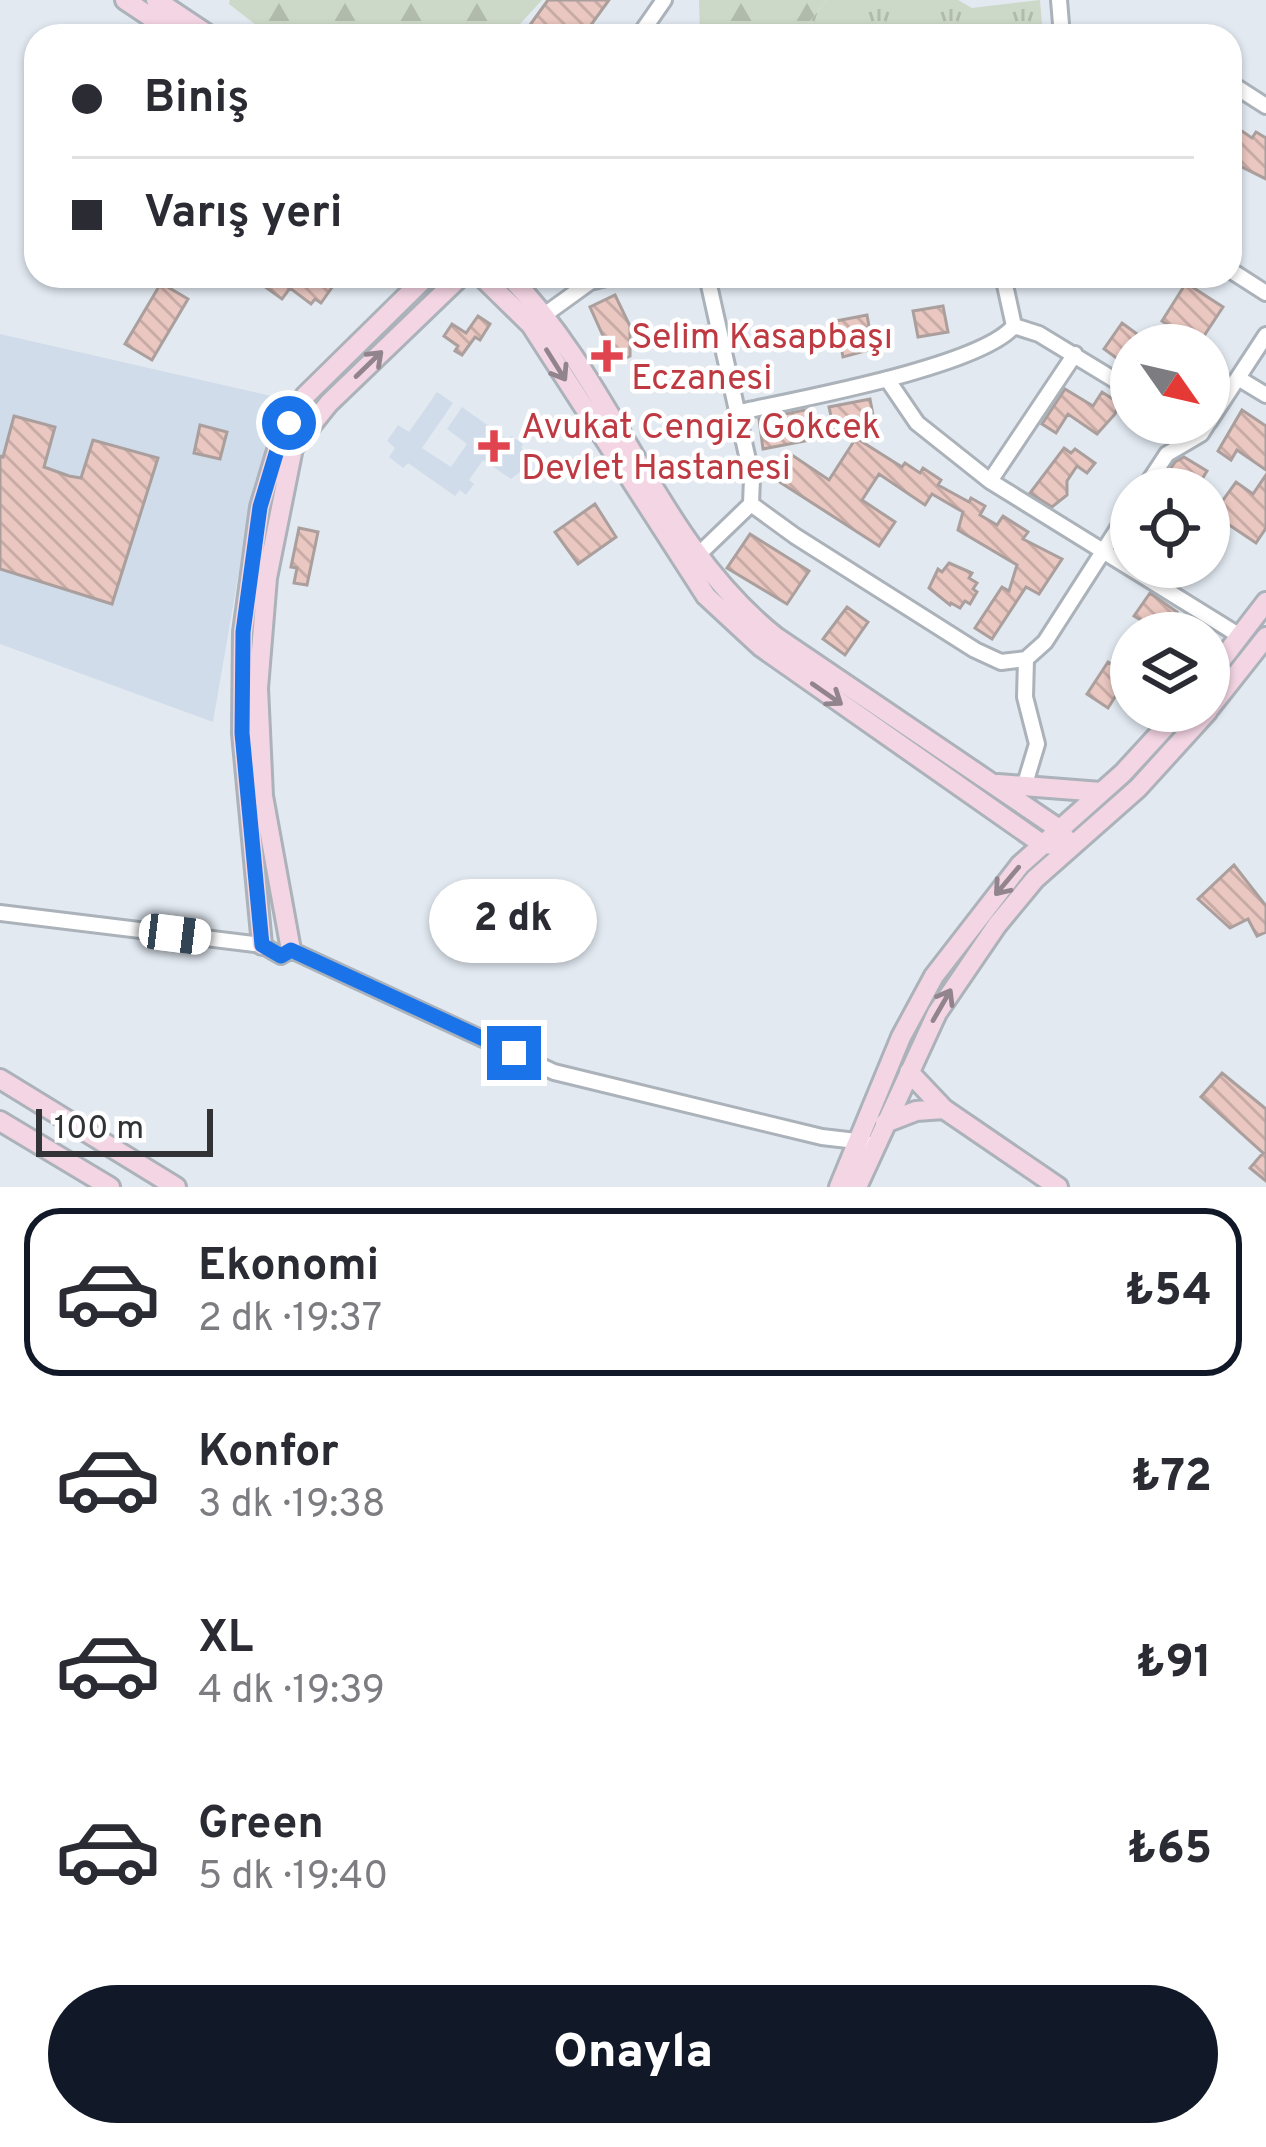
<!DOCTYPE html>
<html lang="tr">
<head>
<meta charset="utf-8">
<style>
	:root { --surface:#fff; --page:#f7f7f7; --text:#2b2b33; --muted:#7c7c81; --line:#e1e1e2; --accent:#111827 }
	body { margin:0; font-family:Overpass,sans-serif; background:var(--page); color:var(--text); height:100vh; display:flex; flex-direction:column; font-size:45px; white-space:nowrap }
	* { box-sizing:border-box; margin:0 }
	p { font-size:39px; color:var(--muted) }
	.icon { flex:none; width:66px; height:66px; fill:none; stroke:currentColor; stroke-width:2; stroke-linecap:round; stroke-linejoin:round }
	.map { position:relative; height:1187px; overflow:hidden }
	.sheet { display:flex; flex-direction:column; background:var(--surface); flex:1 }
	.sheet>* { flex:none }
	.guide { position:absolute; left:24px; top:24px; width:1218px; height:264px; border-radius:36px; box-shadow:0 3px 9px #0004; display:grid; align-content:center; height:264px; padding:0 48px; background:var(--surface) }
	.needle { width:78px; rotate:124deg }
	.fabs { position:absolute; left:1110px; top:324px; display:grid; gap:24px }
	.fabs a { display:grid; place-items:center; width:120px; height:120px; border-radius:50%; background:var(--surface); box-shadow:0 3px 9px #0004; font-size:60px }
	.scale { position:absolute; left:36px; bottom:30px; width:177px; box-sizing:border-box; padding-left:12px; border:6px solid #313337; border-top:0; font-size:33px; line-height:42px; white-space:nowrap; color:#313337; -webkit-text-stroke:9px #fff; paint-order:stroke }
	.end { position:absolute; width:54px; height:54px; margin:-27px; border:15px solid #1a73e8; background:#fff; box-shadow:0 0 0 6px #fff }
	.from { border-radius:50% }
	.bubble { position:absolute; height:84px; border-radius:42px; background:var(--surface); box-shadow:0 3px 9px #0004; font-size:39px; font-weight:800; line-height:84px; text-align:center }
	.car { position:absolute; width:36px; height:72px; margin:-36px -18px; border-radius:15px; box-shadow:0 0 9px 3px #0007; background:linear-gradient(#fff 24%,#345 0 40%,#fff 0 76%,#345 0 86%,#fff 0) }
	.guide b { display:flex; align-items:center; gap:42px; height:114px; font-size:45px }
	.guide b+b { border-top:3px solid var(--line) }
	.guide i { width:30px; height:30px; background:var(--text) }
	ul { padding:21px 0 0; list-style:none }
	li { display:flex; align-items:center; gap:36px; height:168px; margin:0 24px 18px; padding:0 24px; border:6px solid transparent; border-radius:36px }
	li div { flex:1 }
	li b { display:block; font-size:45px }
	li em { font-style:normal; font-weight:800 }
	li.selected { border-color:var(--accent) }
	li>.icon { width:108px; height:108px; stroke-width:1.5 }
	.primary-button { display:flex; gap:24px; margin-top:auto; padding:24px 48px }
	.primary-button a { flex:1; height:138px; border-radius:72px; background:var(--accent); color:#fff; font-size:48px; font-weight:800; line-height:138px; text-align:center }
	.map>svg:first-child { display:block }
	.built { fill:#d0dcea }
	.forest { fill:url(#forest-firs) }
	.park { fill:url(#park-tufts) }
	.building { fill:url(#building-back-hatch); stroke:#aa9f9c; stroke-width:3 }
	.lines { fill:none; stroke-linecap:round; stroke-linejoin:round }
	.street-casing { stroke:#abb2ba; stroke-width:20 }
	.secondary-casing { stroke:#abb2ba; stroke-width:24 }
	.street { stroke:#fff; stroke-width:14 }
	.secondary { stroke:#f4d5e3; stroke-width:18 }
	.oneway { stroke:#92848d }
	.route { stroke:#1a73e8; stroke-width:15 }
	.health-dot { fill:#e0444e; stroke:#fff; stroke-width:4.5 }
	.labels { text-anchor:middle; stroke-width:9; stroke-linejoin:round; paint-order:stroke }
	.health-label { font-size:36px; fill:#be3a42; stroke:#fff; text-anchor:start }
</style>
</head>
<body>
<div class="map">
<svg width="1266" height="1187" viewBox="0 0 1266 1187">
	<defs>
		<pattern id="forest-firs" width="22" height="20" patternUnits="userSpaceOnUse" patternTransform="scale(3)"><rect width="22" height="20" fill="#cdd9c8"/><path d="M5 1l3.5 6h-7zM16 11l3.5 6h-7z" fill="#b0bbac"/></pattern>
		<pattern id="park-tufts" width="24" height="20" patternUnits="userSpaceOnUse" patternTransform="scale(3)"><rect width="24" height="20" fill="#cdd9c8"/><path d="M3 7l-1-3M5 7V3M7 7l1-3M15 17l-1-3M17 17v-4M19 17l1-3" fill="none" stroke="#b0bbac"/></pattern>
		<pattern id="building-back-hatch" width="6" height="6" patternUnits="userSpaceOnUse" patternTransform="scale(3)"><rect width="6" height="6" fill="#eac7c1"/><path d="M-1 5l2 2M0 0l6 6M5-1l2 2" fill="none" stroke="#c9aba6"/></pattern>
	</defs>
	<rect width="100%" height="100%" fill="#e2e9f1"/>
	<path class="built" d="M0,334L285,399L254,484L213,722L0,644Z
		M437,392L453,403L422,448L451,467L467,444L447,429L462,407L507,439L511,436L523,444L521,448L530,454L520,472L511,479L483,460L469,480L474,484L466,495L460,490L455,496L408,463L403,468L389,457L395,448L387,441L398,425L409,432Z"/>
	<path class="forest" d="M230,0H542L509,36H270L229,4Z
		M699,0H827L798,36H700Z"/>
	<path class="park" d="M827,0H958L972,8L1040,0L1043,36H798Z"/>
	<path class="building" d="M548,0H609L583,36H522Z
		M1230,123L1252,138L1256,132L1266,138V179L1230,161Z
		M250,276H340L321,303L315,299L311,304L290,288L282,299Z
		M161,283L188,299L152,360L125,344Z
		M1186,283L1223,307L1198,345H1159L1171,327L1162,321Z
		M615,295L630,326V356L606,367L603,336L590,307Z
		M943,306L948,332L918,337L913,311Z
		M867,315L873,349L843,357L836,321Z
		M478,316L490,324L480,340L475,337L462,355L455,351L458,346L444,336L452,324L466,333Z
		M1122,323L1152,345H1131V358L1126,365L1104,349Z
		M1065,389L1093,406L1102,392L1119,403L1115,414L1097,434L1068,414L1056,433L1042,424Z
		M870,399L875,426L835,434L829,407Z
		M810,409L815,439L763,449L759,419Z
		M1242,410L1266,426V470L1237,450L1231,460L1218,451Z
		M14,416L55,427L44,467L69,476L81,478L93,440L158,458L112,604L0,569V456L3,457Z
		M200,425L227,432L220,459L194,453Z
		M856,438L902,467L905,463L920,473L923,468L941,480L938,485L969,502L971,498L985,506L980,515L997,525L1003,516L1028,532L1023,539L1062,559L1039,594L1026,587L992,639L975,628L1002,587L1009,591L1017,565L958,530L963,512L932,494L925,505L879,474L862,500L895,522L879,546L772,477L789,453L829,480Z
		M1064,448L1071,453L1075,449L1095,463L1087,473L1077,466L1067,481V495L1052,507L1030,493Z
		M1184,457L1207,471L1197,487L1187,480L1181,489H1157L1175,462Z
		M1266,475V528L1256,543L1213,514L1236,482L1253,494Z
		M595,504L616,537L578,564L555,532Z
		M299,528L318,532L307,585L294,583L297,568L291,567Z
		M750,534L809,571L787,604L727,568Z
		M949,563L972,573L969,578L977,583L973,589L977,592L970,604L965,601L960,608L951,603L950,605L929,588L938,569L942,572Z
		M1150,593L1177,612L1163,633L1134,616Z
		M847,607L868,622L845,655L823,639Z
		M1108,662L1129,675L1108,708L1087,694Z
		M1234,865L1266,906V932L1257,936L1248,919L1230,928L1198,899Z
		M1222,1073L1266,1109V1181L1250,1168L1263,1153L1201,1097Z"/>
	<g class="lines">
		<defs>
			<path id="street" d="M1059,0L1062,36
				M639,36L664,0
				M1230,83L1266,106
				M1230,270L1266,293
				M536,321L590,282L614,276
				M1014,326L1039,334L1131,390
				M1238,378L1266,395
				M887,379L917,423L990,481L1240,636
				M735,413C794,400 980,367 1014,326L1003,276
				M1209,422L1266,335
				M990,481L1075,354
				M1144,489L1167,454L1201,434L1208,423
				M751,504L795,536L975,650L1001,662L1026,659
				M698,555L751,504L752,478L707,276
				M1024,787L1037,744L1025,697L1026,659L1045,642L1131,508
				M0,913L262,945L281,956L291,950L554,1072L822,1137L865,1142"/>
			<path id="secondary" d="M125,0L179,36
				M156,0L210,36
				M481,276L531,325L706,596L761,647L1042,844L1071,846
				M509,276C615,383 656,542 776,637L1059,829L1071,846
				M1209,676L1266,602
				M1209,709L1266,637
				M998,784L1101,792
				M262,945L242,733L243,632L260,507L281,437L305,396L427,276
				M291,950L263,796L258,688L267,578L293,448L329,403L461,276
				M909,1072L944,1109L1058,1187
				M0,1079L176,1187
				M0,1121L110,1187
				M885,1123L916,1111L944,1109
				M839,1187L901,1037L934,976L1020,865L1123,773L1180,711
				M857,1187L937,1013L997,925L1035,879L1138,788L1208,711"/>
		</defs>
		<use href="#street" class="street-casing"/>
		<use href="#secondary" class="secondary-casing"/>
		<use href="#street" class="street"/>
		<use href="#secondary" class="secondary"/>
	</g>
	<defs><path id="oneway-shaft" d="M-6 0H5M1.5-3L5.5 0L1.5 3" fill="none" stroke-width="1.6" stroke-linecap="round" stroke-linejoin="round" transform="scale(3)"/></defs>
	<g class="oneway">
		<use href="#oneway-shaft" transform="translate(369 364) rotate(-44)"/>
		<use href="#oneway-shaft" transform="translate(556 365) rotate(58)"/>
		<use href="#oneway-shaft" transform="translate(827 694) rotate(35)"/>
		<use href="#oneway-shaft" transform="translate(1007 881) rotate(130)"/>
		<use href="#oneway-shaft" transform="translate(942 1005) rotate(-60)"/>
	</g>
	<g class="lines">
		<path class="route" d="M289,423L281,437L260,507L243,632L242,733L262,945L281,956L291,950L514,1053"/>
	</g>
	<g class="health-dot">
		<path d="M601 338h12v12h12v12h-12v12h-12v-12h-12v-12h12z"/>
		<path d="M488 428h12v12h12v12h-12v12h-12v-12h-12v-12h12z"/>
	</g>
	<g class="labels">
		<g class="health-label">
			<text x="631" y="348">Selim Kasapbaşı<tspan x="631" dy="41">Eczanesi</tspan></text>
			<text x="521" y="438">Avukat Cengiz Gokcek<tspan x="521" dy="41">Devlet Hastanesi</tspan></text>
		</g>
	</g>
</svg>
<div class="fabs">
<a><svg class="needle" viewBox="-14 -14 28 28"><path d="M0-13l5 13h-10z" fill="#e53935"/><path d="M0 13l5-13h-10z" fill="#7c7c81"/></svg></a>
<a><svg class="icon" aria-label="locate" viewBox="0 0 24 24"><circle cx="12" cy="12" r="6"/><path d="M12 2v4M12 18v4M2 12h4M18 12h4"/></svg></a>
<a><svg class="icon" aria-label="layers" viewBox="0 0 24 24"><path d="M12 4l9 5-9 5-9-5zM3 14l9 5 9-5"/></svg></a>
</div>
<div class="scale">100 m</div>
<i class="end from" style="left:289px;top:423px"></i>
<i class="end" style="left:514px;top:1053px"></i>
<div class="bubble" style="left:429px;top:879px;width:168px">2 dk</div>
<i class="car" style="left:175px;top:934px;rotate:97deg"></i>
<div class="guide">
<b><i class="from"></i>Biniş</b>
<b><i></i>Varış yeri</b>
</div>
</div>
<section class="sheet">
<ul>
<li class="selected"><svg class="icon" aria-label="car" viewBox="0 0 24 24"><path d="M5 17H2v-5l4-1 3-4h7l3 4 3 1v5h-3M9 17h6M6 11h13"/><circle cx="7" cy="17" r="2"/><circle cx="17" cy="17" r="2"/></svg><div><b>Ekonomi</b><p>2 dk · 19:37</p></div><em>₺54</em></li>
<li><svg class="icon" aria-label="car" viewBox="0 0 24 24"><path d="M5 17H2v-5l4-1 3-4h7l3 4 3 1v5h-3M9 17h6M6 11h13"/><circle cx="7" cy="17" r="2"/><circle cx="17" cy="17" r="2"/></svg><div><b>Konfor</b><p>3 dk · 19:38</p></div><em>₺72</em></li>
<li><svg class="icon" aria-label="car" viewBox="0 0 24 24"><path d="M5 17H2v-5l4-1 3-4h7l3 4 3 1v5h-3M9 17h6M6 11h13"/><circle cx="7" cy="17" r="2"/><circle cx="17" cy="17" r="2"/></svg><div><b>XL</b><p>4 dk · 19:39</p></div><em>₺91</em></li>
<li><svg class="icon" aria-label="car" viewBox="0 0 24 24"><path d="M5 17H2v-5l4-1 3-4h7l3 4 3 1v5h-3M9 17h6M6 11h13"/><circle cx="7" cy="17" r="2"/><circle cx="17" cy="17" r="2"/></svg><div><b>Green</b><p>5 dk · 19:40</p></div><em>₺65</em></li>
</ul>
<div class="primary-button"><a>Onayla</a></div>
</section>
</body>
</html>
